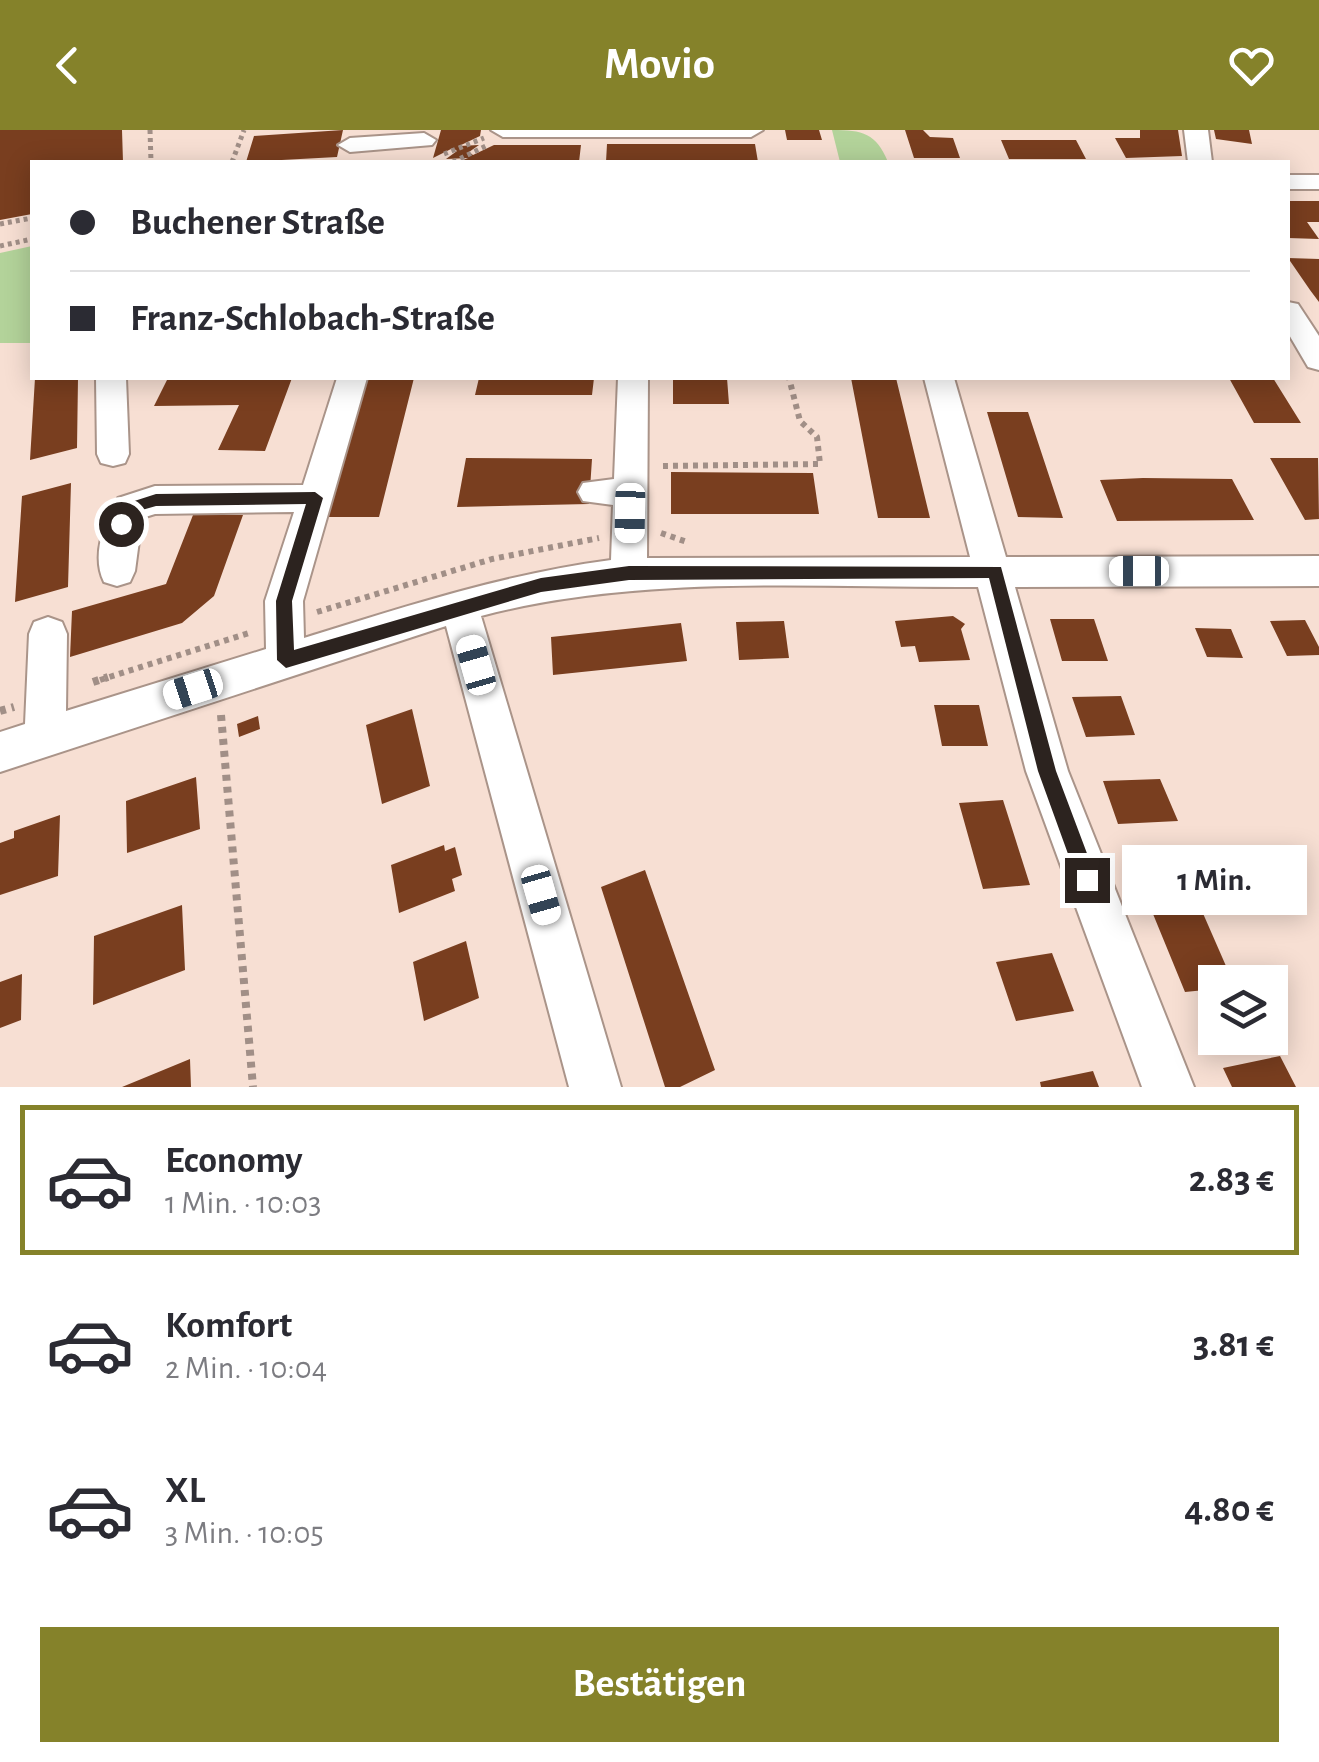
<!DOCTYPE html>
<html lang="de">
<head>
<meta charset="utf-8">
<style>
	:root { --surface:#fff; --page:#f2f2f3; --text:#2b2b33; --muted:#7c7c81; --line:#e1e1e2; --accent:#85822a }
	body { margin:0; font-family:"Alegreya Sans",sans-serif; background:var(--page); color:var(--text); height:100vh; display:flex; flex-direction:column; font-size:38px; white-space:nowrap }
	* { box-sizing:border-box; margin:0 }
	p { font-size:32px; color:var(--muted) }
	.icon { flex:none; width:55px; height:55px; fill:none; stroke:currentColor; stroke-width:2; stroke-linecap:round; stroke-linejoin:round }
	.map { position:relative; height:957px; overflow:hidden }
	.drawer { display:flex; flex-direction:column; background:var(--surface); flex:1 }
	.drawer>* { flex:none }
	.guide { position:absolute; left:30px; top:30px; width:1260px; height:220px; border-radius:0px; box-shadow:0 5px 25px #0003; display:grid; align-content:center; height:220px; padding:0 40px; background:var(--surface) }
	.tools { position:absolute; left:1198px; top:835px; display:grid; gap:20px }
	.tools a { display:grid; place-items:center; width:90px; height:90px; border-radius:0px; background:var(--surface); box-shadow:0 5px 25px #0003; font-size:50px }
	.end { position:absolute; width:45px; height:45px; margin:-22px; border:12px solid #2c231f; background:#fff; box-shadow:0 0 0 5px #fff }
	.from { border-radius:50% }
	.bubble { position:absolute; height:70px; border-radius:0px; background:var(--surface); box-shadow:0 5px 25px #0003; font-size:32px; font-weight:700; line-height:70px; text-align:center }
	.car { position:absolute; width:30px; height:60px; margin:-30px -15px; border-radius:12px; box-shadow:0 0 8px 2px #0007; background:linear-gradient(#fff 24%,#345 0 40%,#fff 0 76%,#345 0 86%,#fff 0) }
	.guide b { display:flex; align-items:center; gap:35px; height:95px; font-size:38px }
	.guide b+b { border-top:2px solid var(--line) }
	.guide i { width:25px; height:25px; background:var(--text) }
	ul { padding:18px 0 0; list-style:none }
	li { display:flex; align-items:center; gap:30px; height:150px; margin:0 20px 15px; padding:0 20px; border:5px solid transparent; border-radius:0px }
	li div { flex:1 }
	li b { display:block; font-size:38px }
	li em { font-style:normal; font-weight:700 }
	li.active { border-color:var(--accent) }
	li>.icon { width:90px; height:90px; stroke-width:1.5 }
	.primary-button { display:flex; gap:20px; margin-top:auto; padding:20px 40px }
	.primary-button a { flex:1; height:115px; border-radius:0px; background:var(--accent); color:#fff; font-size:40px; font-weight:700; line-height:115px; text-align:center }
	header { display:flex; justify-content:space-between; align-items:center; height:130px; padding:0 40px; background:var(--accent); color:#fff; font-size:45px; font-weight:700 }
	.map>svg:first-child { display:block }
	.green { fill:#b3d39a }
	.building { fill:#793e1f }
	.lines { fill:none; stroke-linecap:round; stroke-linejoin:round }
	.minor-casing { stroke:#aa9489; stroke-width:4 }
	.path-far2 { stroke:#a18f87; stroke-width:5; stroke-dasharray:4 4; stroke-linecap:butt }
	.path-far1 { stroke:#a18f87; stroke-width:6; stroke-dasharray:5 5; stroke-linecap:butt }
	.path { stroke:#a18f87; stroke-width:8; stroke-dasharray:6 6; stroke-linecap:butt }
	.minor { fill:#fff; fill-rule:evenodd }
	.route { fill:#2c231f }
</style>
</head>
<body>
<header><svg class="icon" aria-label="back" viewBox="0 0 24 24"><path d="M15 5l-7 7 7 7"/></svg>Movio<svg class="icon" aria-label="heart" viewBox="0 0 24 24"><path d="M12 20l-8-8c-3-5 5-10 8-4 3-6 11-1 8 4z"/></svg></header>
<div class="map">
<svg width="1319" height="957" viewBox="0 0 1319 957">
	<rect width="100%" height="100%" fill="#f7dfd3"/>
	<path class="green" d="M832,0C863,0 876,3 888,32H840Z
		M32,116V213H0V123Z"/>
	<path class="building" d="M0,0H122L123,32H32V84L0,90Z
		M343,0L337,27L246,32L254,6Z
		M441,0H481L480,6L459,16L479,15L469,22L473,25L494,15H581L579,32H458L468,28L446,29L457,21L453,18L433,28Z
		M785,0H819L822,10H787Z
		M905,0H923L930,7L953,8L960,28H914Z
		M1140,0H1178L1182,26L1126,28L1115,8H1140Z
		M1214,0H1249L1252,14L1216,9Z
		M1001,10H1076L1086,29H1009Z
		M607,14H755L758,32H606Z
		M1288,71H1319V92H1307L1319,109L1288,108Z
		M1288,128L1319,129V172L1310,160Z
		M35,248H78L77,318L30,330Z
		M168,248H292L265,321L218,320L239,275L154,276Z
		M366,248H414L379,387H326Z
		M479,248H594L592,265H475Z
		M673,248H727L729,274H673Z
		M851,248H896L930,388H878Z
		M1229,248H1273L1301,293H1254Z
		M987,282H1028L1063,388L1018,387Z
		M466,328L592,329L589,374L457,377Z
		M1270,328H1318L1319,389L1305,390Z
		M671,342L813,343L819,384H671Z
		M1143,348L1232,349L1254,390L1117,391L1100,350Z
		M71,353L68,457L15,472L22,366Z
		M193,385H243L214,466L182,493L70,527L72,481L166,454Z
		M953,486L965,494L961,499L970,530L919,532L915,516L901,517L895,491Z
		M1050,489H1094L1108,531H1062Z
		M1305,490L1319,517V525L1287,526L1270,491Z
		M784,491L789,528L739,530L736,492Z
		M681,493L687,531L553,545L551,507Z
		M1195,498L1231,499L1243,528L1207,527Z
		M1121,566L1135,605L1086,607L1072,567Z
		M934,575H979L988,616H942Z
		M412,579L430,656L382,674L366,595Z
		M258,586L260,599L239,607L237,594Z
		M196,647L200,699L127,723L126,671Z
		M1160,649L1178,691L1118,694L1103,651Z
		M1003,670L1030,755L983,759L959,673Z
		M60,685L58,746L0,765V713L14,708V701Z
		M444,715L445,721L455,717L462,745L452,749L455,761L399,783L391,735Z
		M645,740L715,940L680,957H665L601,757Z
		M1184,740L1233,852H1215V859L1185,862L1137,745Z
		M182,775L185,840L93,875L94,806Z
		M466,811L479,868L424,891L413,832Z
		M1052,823L1074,881L1016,891L996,832Z
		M22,844L21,890L0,898V852Z
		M1280,926L1296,957H1232L1223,938Z
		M190,929L191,957H122Z
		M1093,941L1099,957H1041L1040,952Z"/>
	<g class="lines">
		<defs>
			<path id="minor" d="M491,0H763L751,7H503Z
				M1184,0H1208L1212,32H1188Z
				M424,3L436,10L432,15L350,22L338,15L350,8Z
				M1288,45H1319V59H1288Z
				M1288,172L1298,174L1319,206V240L1308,237L1288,203Z
				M96,248H126L129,324L125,333L113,336L101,333L97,324Z
				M337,248H367L303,471L304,508C406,476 505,444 611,430L613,375L583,371L578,362L583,353L614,349L618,248H648L647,428L970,427L924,248H954L1006,427L1319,426V456L1015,457L1068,641L1194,957H1142L1026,641L978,457C812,458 642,444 481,486L621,957H569L446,496L0,642V602L25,594L29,504L34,492L48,487L62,492L67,504L66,581L266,519L265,471L294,382L155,384L142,388L135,441L130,452L117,456L104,452C91,426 104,392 118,368L155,356L303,355Z"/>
		</defs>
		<use href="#minor" class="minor-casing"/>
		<path class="path-far2" d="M150,0L151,32
			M444,24L484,8
			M232,32L244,0
			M453,32L486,16
			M0,94L32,88
			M0,116L32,109"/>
		<path class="path-far1" d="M663,336L820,334L817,307L800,291L789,248
			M661,403L687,412
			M317,482L492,429L599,408
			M100,550L252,502"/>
		<path class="path" d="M93,552L108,547
			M0,581L14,577
			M221,585L253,957"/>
		<use href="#minor" class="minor"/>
	</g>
	<path class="route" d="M315,362L323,368L292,471L294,520L541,448L629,436L1001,437L1056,641L1097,750L1094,757H1080L1038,641L989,448L629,450L541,462L286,538L277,530L276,471L306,374L156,376L135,382L126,398L121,400L113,394L125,374L156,364Z"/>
</svg>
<div class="tools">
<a><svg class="icon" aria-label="layers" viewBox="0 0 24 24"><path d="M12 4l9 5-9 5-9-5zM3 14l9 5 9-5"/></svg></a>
</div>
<i class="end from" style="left:121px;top:394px"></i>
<i class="end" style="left:1087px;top:750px"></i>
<div class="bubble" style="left:1122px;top:715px;width:185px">1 Min.</div>
<i class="car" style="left:630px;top:383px;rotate:181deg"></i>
<i class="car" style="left:1139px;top:441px;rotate:270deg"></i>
<i class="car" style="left:476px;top:535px;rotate:344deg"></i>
<i class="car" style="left:193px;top:559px;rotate:252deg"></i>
<i class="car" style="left:541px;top:765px;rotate:164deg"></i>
<div class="guide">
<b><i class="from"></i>Buchener Straße</b>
<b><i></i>Franz-Schlobach-Straße</b>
</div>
</div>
<section class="drawer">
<ul>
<li class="active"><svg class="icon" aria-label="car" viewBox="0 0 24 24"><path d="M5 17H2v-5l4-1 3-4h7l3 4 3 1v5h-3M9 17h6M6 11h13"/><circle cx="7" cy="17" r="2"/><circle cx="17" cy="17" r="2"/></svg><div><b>Economy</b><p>1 Min. · 10:03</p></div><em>2.83 €</em></li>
<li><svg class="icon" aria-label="car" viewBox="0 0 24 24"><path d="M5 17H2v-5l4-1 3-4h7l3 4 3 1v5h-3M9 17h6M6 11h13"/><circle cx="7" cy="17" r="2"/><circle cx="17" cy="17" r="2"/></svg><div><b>Komfort</b><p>2 Min. · 10:04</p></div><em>3.81 €</em></li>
<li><svg class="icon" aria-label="car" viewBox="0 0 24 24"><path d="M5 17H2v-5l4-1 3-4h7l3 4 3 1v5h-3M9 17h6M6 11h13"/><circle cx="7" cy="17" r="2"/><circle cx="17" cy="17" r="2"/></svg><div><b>XL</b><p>3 Min. · 10:05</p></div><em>4.80 €</em></li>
</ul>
<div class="primary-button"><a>Bestätigen</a></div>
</section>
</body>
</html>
